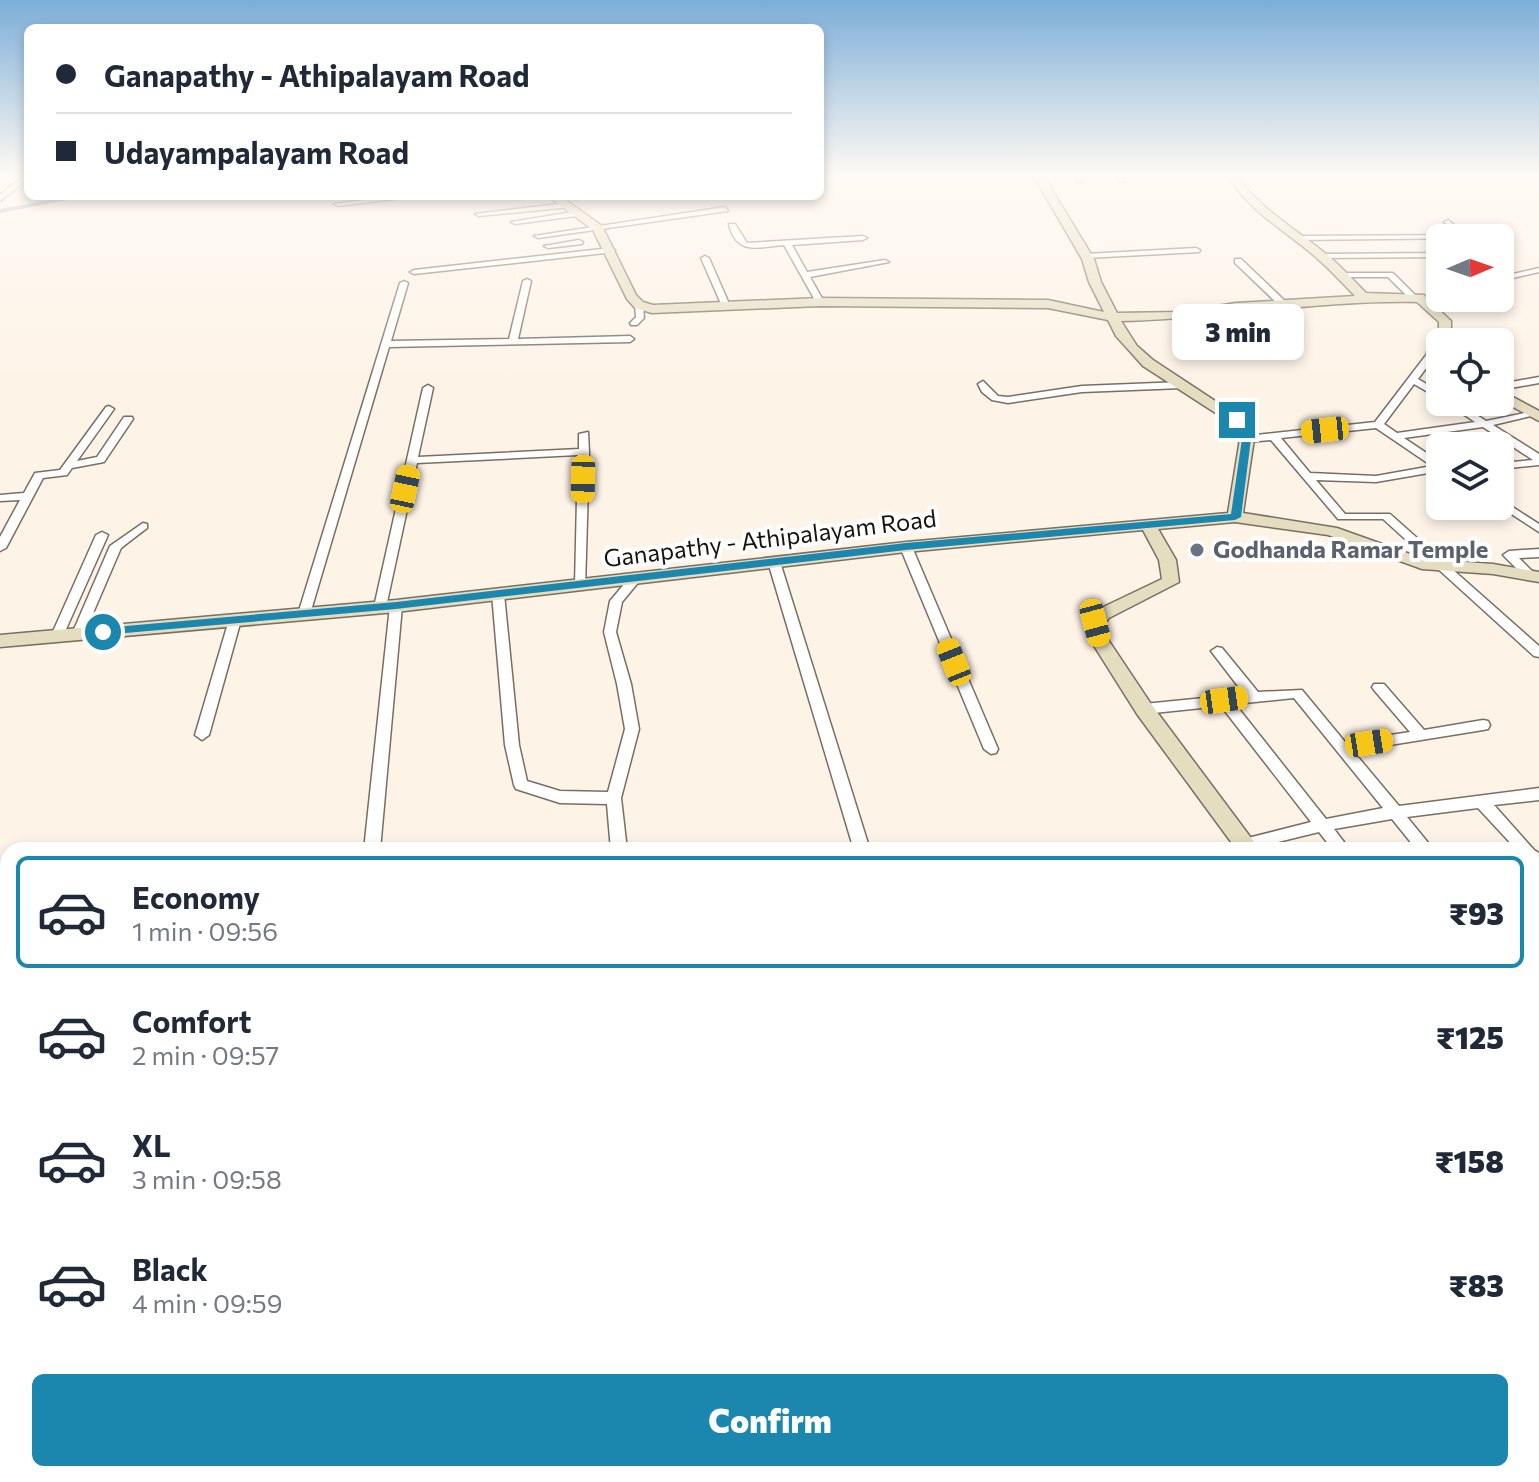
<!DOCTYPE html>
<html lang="en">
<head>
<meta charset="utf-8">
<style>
	:root { --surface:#fff; --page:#f6f6f7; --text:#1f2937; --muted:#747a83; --line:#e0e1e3; --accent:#1b87af }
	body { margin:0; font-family:Commissioner,sans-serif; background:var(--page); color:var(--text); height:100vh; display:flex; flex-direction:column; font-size:30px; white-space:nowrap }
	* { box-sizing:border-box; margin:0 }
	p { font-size:26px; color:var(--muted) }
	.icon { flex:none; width:44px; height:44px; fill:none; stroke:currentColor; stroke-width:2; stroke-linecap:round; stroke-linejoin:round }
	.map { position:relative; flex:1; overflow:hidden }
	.sheet { position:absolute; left:0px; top:842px; width:1540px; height:640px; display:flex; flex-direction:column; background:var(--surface); border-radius:24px 24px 0 0; box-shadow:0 4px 12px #0003 }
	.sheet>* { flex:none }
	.guide { position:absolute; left:24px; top:24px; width:800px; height:176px; border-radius:12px; box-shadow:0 4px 12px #0003; display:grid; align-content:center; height:176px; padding:0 32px; background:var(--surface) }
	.needle { width:52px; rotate:88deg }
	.fabs { position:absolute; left:1426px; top:224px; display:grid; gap:16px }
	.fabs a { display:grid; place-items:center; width:88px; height:88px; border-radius:12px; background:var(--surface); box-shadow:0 4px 12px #0003; font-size:40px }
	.end { position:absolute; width:36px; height:36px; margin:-18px; border:10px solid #1b87af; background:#fff; box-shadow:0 0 0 4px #fff }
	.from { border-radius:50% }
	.bubble { position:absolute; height:56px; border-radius:12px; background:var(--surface); box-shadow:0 4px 12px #0003; font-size:26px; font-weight:800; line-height:56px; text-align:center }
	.car { position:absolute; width:24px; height:48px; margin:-24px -12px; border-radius:10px; box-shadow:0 0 6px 2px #0007; background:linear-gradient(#f5c518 24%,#345 0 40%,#f5c518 0 76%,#345 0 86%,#f5c518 0) }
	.guide b { display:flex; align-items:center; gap:28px; height:76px; font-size:30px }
	.guide b+b { border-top:2px solid var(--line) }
	.guide i { width:20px; height:20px; background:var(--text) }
	ul { padding:14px 0 0; list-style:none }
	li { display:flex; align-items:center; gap:24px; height:112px; margin:0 16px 12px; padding:0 16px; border:4px solid transparent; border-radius:12px }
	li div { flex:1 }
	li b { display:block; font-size:30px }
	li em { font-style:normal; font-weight:800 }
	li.selected { border-color:var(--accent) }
	li>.icon { width:72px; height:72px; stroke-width:1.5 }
	.button { display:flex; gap:16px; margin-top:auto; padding:16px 32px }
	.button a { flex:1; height:92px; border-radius:12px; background:var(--accent); color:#fff; font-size:32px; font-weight:800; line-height:92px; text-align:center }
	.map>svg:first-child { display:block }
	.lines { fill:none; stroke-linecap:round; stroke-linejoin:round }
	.canal { fill:#7aa5c1; fill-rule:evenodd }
	.street-casing { stroke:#7a6e61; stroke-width:3 }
	.secondary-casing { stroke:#7a6e61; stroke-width:3 }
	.street { fill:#fff; fill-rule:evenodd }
	.secondary { fill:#e5ddc0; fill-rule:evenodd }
	.route { fill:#1b87af }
	.worship-dot { fill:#6b7280; stroke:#fff; stroke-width:3 }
	.labels { text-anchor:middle; stroke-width:8; stroke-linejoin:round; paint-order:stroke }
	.street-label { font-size:24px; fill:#16120d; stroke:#fff }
	.worship-label { font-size:24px; font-weight:bold; fill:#5b616d; stroke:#fff; text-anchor:start }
</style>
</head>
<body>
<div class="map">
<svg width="1539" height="1482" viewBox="0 0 1539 1482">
	<rect width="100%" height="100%" fill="#fef3e7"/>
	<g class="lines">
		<path class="canal" d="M72,196H88L0,213V209Z"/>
		<defs>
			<path id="street" d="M25,175H28V179L0,201V195Z
				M1074,175H1080L1082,182H1078Z
				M1115,175H1121L1125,181L1120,182Z
				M394,196H418L338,206L334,204Z
				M567,203L570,207L479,216L475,214Z
				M725,207L728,211L538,238L534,236Z
				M573,212L577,214L576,216L515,224L511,222Z
				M1448,220L1470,238L1299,240L1295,238L1299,236L1458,235L1444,222Z
				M729,224H735L747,243L863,236L867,238L863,240L792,245L807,272L885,260L889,262L810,277L824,302L820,305L816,302L784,245C759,247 736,256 729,224Z
				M579,240L583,242L582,244L548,248L544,246Z
				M611,248L615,250L614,252L414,274L410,272L414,270Z
				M1196,248L1200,250L1199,252L1086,258L1082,256L1086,254Z
				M1440,253V257L1322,258L1318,256L1322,254Z
				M705,256L709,258L730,306L729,308L722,306L701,258Z
				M1235,259H1241L1285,301V305H1279L1235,263Z
				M1539,268V272L1500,281V277Z
				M1340,273H1393L1417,297L1410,299L1388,277H1337L1336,275Z
				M527,279L531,281L518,339L630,336L634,339L630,342L389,347L310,614L308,617H300L298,614L400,283L404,281L408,283L391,341L509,339L523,281Z
				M1440,294V298L1443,299L1425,305L1421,302Z
				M639,302L643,305L644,318L637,325H631L630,323L636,317L635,305Z
				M1433,349L1438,352L1418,379L1440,392V399L1414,384L1384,424L1397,433L1475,422L1445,402H1457L1486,421L1535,411V415L1493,425L1539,454V465L1500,469V463L1533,460L1483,427L1404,438L1440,462V471L1376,482L1316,480L1345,514H1390L1539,646V657L1534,656L1383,519H1338L1271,440L1247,442L1242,439L1247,436L1375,422L1430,350ZM1376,428L1432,466L1376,476L1310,473L1281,438Z
				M1539,377V383L1500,390V384Z
				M983,381L998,396L1008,397L1082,386L1182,382L1187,385L1182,388L1082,392L1008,403L992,400L982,392L978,384Z
				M428,385L433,388L418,457L579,449V434L588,432L589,452L585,588L581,589L575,585L578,455L417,463L386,607L380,611L376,610L374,607L423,388Z
				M109,406L114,409L77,461L97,457L124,417H132L133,419L104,462L72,468L67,475L43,478L6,548L0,551V537L20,500L0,501V495L24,493L35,473L60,470L106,407Z
				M1500,499L1539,524V532L1499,506Z
				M143,523L147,524V528L121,548L84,634L82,637H74L72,634L110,546Z
				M102,532L108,535L63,636L57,640L53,639L51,636L96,535Z
				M906,544L912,547L998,749L996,753L991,754L984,749L900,547Z
				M1539,549V557L1519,558L1536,575L1530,579L1526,578L1503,555L1509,551Z
				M774,558L780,562L870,850H854L768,562Z
				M635,575L641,579L622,602L616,632L631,684L639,729L621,798L627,850H611L607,804L560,803L516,789L514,785L505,745L492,594L498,590L504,594L519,745L527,781L560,791L608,792L625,729L617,684L604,632L610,601L631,576Z
				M396,602L402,606L380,850H364L390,606Z
				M235,616L241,620L209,735L202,740L195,735L229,620Z
				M1217,647L1222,648L1258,692L1302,690L1345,742L1410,732L1374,690L1372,687L1374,684H1384L1424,730L1483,720L1488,721L1490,725L1488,729L1483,730L1353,751L1399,806L1539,788V800L1494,805L1534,850L1539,853V870L1532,867V850H1517L1478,808L1407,817L1434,850H1417L1392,819L1334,829L1350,850H1333L1319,832L1245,850L1240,848L1237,844L1240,840L1311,822L1221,706L1144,714L1137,709L1144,704L1244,694L1211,651ZM1294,698L1383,808L1326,819L1235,704Z
				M1532,966L1539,969V989L1532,985Z
				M1539,999V1015L1532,1017V1001Z
				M1532,1076H1539V1094H1532Z
				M8,1245V1284L0,1288V1250Z
				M8,1340V1362L0,1363V1341Z
				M1532,1465L1539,1482H1517L1513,1474H1532Z
				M284,1474H308L307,1482H283Z
				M627,1474H651V1482H627Z
				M844,1474H868L869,1482H845Z
				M1065,1474H1089L1091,1482H1067Z
				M1194,1474H1218L1221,1482H1197Z
				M1370,1474H1394L1398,1482H1374Z"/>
			<path id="secondary" d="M1033,175H1043L1094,259L1101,282L1117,313L1179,312L1236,303L1355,296C1343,284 1332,271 1319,260C1287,231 1251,214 1227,175H1237C1259,209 1295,228 1326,254C1340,265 1353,280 1366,293L1424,295L1451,321V334L1446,342H1440V360L1427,352L1439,334V322L1417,302C1318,300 1220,319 1121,321L1137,346L1153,360L1244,420L1254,439L1243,513L1337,528L1424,559L1493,564L1539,572V582L1493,574L1422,569L1328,535L1235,522L1158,529L1176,560L1179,582L1109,618L1104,624L1109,641L1151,704L1260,850H1237L1137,714L1091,641L1086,623L1097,610L1162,579L1159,560L1143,530L906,552L396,612L0,647V635L396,600L906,542L1228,513L1240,439L1231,423L1143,366L1116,336L1108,320L1048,308L820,306L652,313L635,308L627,299L593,230L548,196H560L602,226L636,295L643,302L653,305L820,298L1048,300L1104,312L1089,282L1082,259Z
				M1500,390L1539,411V421L1500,400Z
				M1532,1047L1539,1050V1080L1532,1078Z"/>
		</defs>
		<use href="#street" class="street-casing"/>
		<use href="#secondary" class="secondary-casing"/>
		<use href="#street" class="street"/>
		<use href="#secondary" class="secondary"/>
	</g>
	<linearGradient id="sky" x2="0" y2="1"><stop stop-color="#7caed8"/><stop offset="0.46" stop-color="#fffaf4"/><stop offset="1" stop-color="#fffaf4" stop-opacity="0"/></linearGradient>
	<rect width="1539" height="382" fill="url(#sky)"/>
	<path class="route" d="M1237,418L1251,439L1241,517L1235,520L906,550L396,609L103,635L97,632L103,628L396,602L906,543L1231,514L1242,439L1232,420Z"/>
	<circle class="worship-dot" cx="1197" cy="550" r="8"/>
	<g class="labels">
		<g class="street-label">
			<text transform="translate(770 539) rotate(-7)" y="8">Ganapathy - Athipalayam Road</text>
		</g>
		<g class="worship-label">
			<text x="1213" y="558">Godhanda Ramar Temple</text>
		</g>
	</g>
</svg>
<div class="fabs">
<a><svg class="needle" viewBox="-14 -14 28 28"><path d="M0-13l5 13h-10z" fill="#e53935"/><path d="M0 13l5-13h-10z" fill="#747a83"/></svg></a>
<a><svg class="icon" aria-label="locate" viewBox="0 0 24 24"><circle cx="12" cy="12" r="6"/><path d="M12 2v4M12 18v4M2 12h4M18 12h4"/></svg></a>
<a><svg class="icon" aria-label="layers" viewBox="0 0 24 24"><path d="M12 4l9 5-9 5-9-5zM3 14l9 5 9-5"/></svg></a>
</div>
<i class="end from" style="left:103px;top:632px"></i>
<i class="end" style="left:1237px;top:420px"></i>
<div class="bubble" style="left:1172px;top:304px;width:132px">3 min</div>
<i class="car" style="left:1325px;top:430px;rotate:264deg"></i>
<i class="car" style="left:583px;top:479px;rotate:181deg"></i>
<i class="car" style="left:405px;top:489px;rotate:12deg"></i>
<i class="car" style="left:1095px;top:623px;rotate:165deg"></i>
<i class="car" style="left:954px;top:662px;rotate:338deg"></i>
<i class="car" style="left:1224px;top:700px;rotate:82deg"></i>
<i class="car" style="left:1369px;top:743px;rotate:81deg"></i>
<div class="guide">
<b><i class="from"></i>Ganapathy - Athipalayam Road</b>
<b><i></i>Udayampalayam Road</b>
</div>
<section class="sheet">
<ul>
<li class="selected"><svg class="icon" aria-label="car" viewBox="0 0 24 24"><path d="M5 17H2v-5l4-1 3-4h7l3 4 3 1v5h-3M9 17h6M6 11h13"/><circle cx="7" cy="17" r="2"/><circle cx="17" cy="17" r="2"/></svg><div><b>Economy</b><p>1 min · 09:56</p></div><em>₹93</em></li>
<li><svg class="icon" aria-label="car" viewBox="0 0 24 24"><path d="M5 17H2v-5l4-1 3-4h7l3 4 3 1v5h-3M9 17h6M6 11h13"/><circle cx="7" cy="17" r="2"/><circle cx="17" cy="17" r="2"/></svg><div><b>Comfort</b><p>2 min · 09:57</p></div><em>₹125</em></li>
<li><svg class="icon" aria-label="car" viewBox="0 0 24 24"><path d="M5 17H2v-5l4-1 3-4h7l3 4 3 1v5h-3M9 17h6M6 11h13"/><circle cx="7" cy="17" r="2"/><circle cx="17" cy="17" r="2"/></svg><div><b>XL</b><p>3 min · 09:58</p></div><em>₹158</em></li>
<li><svg class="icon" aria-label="car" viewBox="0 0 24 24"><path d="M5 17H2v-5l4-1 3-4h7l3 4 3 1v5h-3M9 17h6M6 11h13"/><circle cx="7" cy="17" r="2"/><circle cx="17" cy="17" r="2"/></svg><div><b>Black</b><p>4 min · 09:59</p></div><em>₹83</em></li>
</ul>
<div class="button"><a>Confirm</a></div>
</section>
</div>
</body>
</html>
